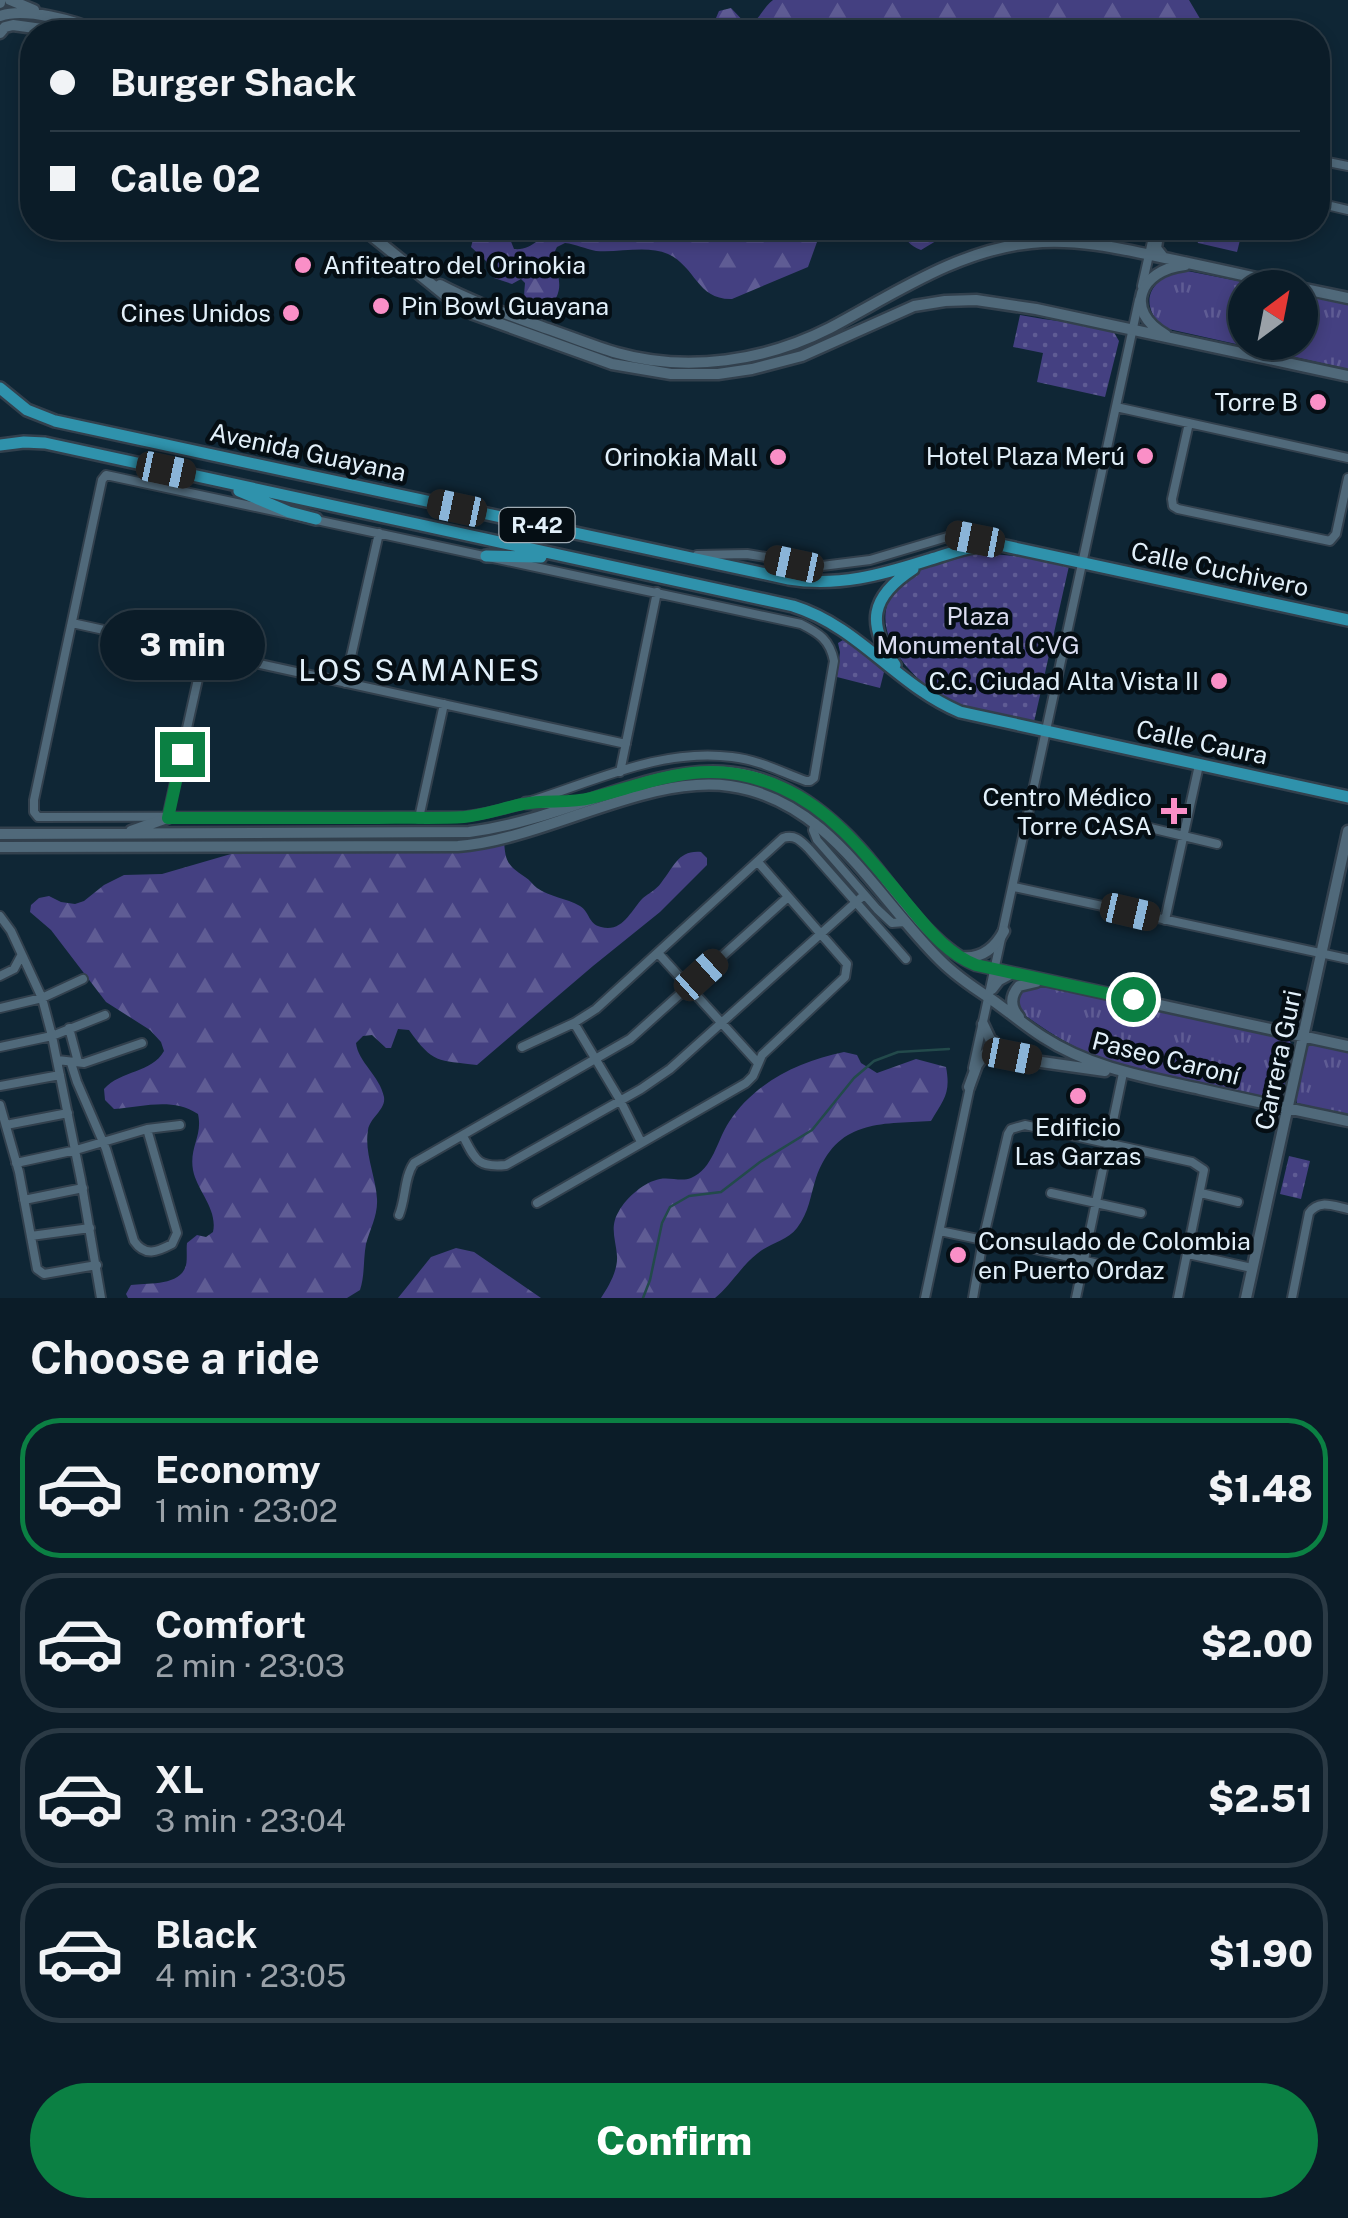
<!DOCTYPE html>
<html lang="en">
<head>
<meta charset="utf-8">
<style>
	:root { --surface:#0b1c28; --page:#142530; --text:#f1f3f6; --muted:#9aa1a8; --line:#2b3a45; --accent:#0b8043 }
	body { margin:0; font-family:"Public Sans",sans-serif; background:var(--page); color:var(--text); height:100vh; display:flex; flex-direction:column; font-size:38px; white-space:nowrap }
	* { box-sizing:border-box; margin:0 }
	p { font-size:32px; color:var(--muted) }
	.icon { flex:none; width:55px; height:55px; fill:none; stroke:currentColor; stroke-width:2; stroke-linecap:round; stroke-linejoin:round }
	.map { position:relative; height:1298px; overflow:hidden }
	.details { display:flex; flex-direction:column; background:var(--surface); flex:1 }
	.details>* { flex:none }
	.top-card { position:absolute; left:20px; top:20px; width:1310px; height:220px; border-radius:40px; box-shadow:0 5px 15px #0003,0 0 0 2px var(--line); display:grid; align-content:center; height:220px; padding:0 30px; background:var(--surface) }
	.needle { width:65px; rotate:32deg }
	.controls { position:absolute; left:1228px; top:270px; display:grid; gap:20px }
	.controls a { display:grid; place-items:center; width:90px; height:90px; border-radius:50%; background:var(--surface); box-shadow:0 5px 15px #0003,0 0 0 2px var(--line); font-size:50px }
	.end { position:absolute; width:45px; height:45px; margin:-22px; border:12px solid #0b8043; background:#fff; box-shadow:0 0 0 5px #fff }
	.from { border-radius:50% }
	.bubble { position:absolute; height:70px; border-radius:35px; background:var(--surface); box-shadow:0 5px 15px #0003,0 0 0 2px var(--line); font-size:32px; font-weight:800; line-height:70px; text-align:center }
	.car { position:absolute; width:30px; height:60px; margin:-30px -15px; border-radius:12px; box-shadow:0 0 8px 2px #0007; background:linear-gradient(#222 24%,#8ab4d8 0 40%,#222 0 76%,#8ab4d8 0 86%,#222 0) }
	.top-card b { display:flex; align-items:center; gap:35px; height:95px; font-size:38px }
	.top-card b+b { border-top:2px solid var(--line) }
	.top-card i { width:25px; height:25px; background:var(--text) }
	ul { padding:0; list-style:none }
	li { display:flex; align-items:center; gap:30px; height:140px; margin:0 20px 15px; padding:0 10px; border:5px solid var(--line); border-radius:40px }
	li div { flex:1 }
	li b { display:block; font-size:38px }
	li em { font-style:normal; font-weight:800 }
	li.active { border-color:var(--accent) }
	li>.icon { width:90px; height:90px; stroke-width:1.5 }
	h2 { padding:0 30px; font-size:45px; line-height:120px }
	.action { display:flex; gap:20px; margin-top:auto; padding:20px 30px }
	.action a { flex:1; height:115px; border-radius:60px; background:var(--accent); color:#fff; font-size:40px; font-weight:800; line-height:115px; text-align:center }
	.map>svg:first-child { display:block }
	.grass { fill:url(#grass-tufts) }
	.forest { fill:url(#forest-firs) }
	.park { fill:url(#park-dots) }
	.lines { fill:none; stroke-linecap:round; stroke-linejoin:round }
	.stream { stroke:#234a4b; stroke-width:2.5 }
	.street-casing { stroke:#32404d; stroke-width:12 }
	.secondary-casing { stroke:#32404d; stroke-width:15 }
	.primary-casing { stroke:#32404d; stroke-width:16 }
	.street { stroke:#50697a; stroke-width:8 }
	.secondary { stroke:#50697a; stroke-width:10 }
	.primary { stroke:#2f92ac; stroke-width:11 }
	.route { stroke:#0b8043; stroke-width:12 }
	.poi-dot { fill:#fa8fc7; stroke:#050e14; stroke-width:4 }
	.labels { text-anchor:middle; stroke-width:9; stroke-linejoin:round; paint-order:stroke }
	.shield { fill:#050e14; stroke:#a0acb5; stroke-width:2.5 }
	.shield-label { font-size:22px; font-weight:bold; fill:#e2f0fa }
	.poi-label { font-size:25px; fill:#e2f0fa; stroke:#050e14; text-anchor:end }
	.street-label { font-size:25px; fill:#e2f0fa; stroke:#050e14 }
	.park-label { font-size:25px; fill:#dadcf0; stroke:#050e14 }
	.quarter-label { font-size:30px; letter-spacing:2.5px; fill:#e2f0fa; stroke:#050e14 }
</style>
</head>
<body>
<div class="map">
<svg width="1348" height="1298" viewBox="0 0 1348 1298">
	<defs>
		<pattern id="grass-tufts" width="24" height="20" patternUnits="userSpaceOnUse" patternTransform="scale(2.5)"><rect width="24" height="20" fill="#444081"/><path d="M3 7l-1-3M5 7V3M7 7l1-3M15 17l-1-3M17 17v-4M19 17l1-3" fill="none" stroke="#5f5c94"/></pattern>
		<pattern id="forest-firs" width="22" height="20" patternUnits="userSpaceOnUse" patternTransform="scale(2.5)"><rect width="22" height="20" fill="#444081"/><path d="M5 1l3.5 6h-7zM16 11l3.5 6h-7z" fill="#5f5c94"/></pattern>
		<pattern id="park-dots" width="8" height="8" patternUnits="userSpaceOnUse" patternTransform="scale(2.5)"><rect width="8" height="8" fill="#444081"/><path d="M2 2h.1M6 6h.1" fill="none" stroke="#5f5c94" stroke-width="1.8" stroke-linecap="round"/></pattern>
	</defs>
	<rect width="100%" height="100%" fill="#0f2635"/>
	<path class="grass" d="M1182,270L1269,287L1245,288V342H1300V294L1348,305V369L1164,328C1137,304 1150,278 1182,270Z
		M1031,983L1288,1039L1293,1046L1282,1096L1273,1099L1123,1067C1086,1056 1050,1034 1019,1011L1016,993Z
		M1312,1044L1348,1052V1116L1297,1103L1296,1098L1307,1047Z"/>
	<path class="forest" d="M773,0H1189L1202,22L1197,32H998L984,25L976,28L973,32H710L719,11L731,8L748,26C760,20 763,7 773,0Z
		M484,228H511L510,239L514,249C533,251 541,234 557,229C574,224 597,228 615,228L619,230L622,228H822L808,267L732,299C697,300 696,267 668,254C647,245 619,253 596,251C585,249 576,244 565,243L557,247L554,253C557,281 568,288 545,313H534C522,304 524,296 525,283L521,279L512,284L494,278L486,261L471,247L474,236H483L486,230Z
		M905,228H970L972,232L968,242L948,239L936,241L921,250C909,245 905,241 905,228Z
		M1193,228H1243L1237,252L1198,243Z
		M504,839C505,861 507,865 525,877C530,880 533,885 537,888C550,897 566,898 580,906C590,912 588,924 601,927C623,933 631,910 643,898C649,893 656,890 661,883C674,867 678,850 701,852L707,858V865L660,912L593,966L477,1065C438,1060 433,1064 409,1030L398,1029L391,1048H386L372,1035L363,1036L356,1043C358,1062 380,1076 384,1097C386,1110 370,1117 368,1130C364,1153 376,1177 377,1199C378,1215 370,1229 366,1244C363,1260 365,1275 360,1290L347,1298H128L126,1294L131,1285C146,1283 178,1286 185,1268C188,1262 186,1250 187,1243L197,1235L206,1237L213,1232C218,1209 197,1191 193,1170C189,1147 203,1136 198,1114C172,1097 143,1107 114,1109L105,1100L104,1089C121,1070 152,1073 164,1051L161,1042L150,1030L106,1002L51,930L30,912L31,905L39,898L49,896L61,902L75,904L84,901L104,885L124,875L162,874L255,847L441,846Z
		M844,1052L857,1055L861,1063L877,1073L916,1059L946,1067C951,1093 944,1099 931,1121C878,1124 837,1120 816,1178C810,1197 809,1212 797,1228C787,1241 770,1243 758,1253C742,1265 731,1285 715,1298H601C609,1286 618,1270 617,1256C616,1240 609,1227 619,1211C627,1197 644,1182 660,1179C670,1177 682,1182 691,1178C713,1169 717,1140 729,1122C754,1083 799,1061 844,1052Z
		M456,1248L474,1252L541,1298H398L431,1257Z"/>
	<path class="park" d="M1020,315C1051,321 1081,323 1112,329L1119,341L1105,397L1037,382L1043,353L1013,347Z
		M984,553L1024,557L1069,566L1034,722C1003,716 972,712 944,697C908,678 862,624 899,585C906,577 914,570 923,566C942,558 964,555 984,553Z
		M843,640L853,645L884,672L880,688L837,677L840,652L838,643Z
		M1289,1156L1310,1161L1301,1199L1280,1194Z"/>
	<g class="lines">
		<path class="stream" d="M643,1298L650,1280L662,1223L670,1207L689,1196L721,1192L760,1162L812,1130L854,1078L874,1061L898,1052L949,1049"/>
		<defs>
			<path id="street" d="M1318,160L1348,166
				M1318,203L1348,210
				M1142,286L1153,237
				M1116,407L1348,458
				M1189,423L1172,499L1173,506L1178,509L1330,541L1336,534L1348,478
				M106,475L801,624C819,633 830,640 834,661L814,778L810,781H806C781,772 759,760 732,757C640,745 556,805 467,816L38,817L34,812V800L102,480Z
				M697,555L747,554L822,566L870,560L954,535L987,542
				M72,623L626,744
				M345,683L379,533
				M620,772L657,592
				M167,818L204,652
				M419,818L444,704
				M1121,821L1217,844
				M815,823L813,830L817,840L877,909L892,923L905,922
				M1014,887L1348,959
				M0,916L11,931L42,998L52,1036L81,1180L101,1298
				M1165,920L1199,765
				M658,953L758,1063
				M0,976L14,969L21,956
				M0,1008L42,998L83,979
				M574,1023L620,1100L641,1142
				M69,1028L78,1062
				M0,1047L52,1036L105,1015
				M522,1047L574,1023L596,1009L783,838C795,834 801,841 809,849L906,959
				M57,1060L84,1063L142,1043
				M71,1063L77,1082L106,1149L134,1241C145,1257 157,1252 172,1244L177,1233L147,1129
				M973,1068L1139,300
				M0,1086L60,1075
				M0,1105L19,1172L37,1269L44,1274L97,1265
				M6,1125L68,1113
				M463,1136C475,1159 477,1168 506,1165L641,1089L670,1069L864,895
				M16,1163L76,1150L147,1129L180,1125
				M1051,1193L1141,1213
				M1201,1193L1238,1202
				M24,1200L83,1188
				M537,1203L746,1083L753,1076L762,1055L845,977L847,964L758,862
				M399,1215C406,1198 404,1177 414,1163L630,1039L788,897
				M940,1231L983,1240
				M31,1236L90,1228
				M1035,1249L1132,1272
				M1188,1254L1252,1268
				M925,1298L971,1082
				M973,1298L983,1240L1008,1134L1011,1129L1025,1125L1192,1162L1204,1170L1178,1298
				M1076,1298L1123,1073
				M1292,1298L1309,1213C1319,1199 1333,1206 1348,1209"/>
			<path id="secondary" d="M10,0L34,10
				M0,3V0
				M0,16C25,7 76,21 99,32
				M0,33L5,27L13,25L64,32
				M362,228L456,304L473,314L612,364L671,374H718L752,369L802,356L914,306L945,301L976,300L1036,309L1348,376
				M1159,228L1156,248L1163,257
				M440,285C474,303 510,315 545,328C569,336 593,346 617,353C688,373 765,361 830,328C894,294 958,250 1031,243C1080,238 1127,250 1174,260C1216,269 1258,278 1300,288
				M1300,288L1348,298
				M1166,335C1123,311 1139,270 1185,265
				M526,803H564
				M131,831L167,818
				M0,834L469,832C622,812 721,698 859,847C893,884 929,946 976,965L1348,1046
				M0,847L458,846C546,839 646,774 730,786C829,800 875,896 940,960C955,975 971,986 988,997C1007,1010 1024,1025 1043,1037C1091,1068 1145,1077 1200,1089C1249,1100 1299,1111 1348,1121
				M962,957C982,959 995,948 1004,931
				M992,989L999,980L1012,973
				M1019,1017C1010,1007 1010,996 1019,986L1036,982
				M983,1024L990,1039L1007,1053
				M969,1087L977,1065L985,1054L1105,1071
				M1246,1298L1348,831"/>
			<path id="primary" d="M0,388L27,410L55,421L789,579C838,587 881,575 928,560C951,553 972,545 996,544L1348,620
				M0,445L24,442L45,443L793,606C860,627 896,685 960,712L1348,797
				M239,491L289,512L316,519
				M486,556L541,557
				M895,665C866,624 870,597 913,569"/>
		</defs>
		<use href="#street" class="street-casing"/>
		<use href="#secondary" class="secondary-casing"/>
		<use href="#primary" class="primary-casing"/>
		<use href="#street" class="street"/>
		<use href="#secondary" class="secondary"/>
		<use href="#primary" class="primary"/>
	</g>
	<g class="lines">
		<path class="route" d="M182,754L168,818C236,818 304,818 373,818C403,817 434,819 464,817C484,815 503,808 523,804C545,799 568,804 591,798C661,780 710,755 782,788C834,811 869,858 904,900C926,926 944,952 976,965L1133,999"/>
	</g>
	<g class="poi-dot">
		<circle cx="303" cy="265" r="10"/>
		<circle cx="381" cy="306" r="10"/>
		<circle cx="291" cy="313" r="10"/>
		<circle cx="1318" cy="402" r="10"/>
		<circle cx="1145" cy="456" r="10"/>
		<circle cx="778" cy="457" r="10"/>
		<circle cx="1219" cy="681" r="10"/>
		<path d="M1169 796h10v10h10v10h-10v10h-10v-10h-10v-10h10z"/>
		<circle cx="1078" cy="1096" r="10"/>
		<circle cx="958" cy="1255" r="10"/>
	</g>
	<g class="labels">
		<rect class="shield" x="499.5" y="508" width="75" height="34" rx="8"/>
		<g class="shield-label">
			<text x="537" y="533">R-42</text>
		</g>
		<g class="poi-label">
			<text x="323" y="274" text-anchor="start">Anfiteatro del Orinokia</text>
			<text x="401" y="315" text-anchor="start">Pin Bowl Guayana</text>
			<text x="271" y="322">Cines Unidos</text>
			<text x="1298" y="411">Torre B</text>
			<text x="1125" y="465">Hotel Plaza Merú</text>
			<text x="758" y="466">Orinokia Mall</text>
			<text x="1199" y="690">C.C. Ciudad Alta Vista II</text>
			<text x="1152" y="806">Centro Médico<tspan x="1152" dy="29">Torre CASA</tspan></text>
			<text x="1078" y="1136" text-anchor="middle">Edificio<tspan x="1078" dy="29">Las Garzas</tspan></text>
			<text x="978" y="1250" text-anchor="start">Consulado de Colombia<tspan x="978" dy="29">en Puerto Ordaz</tspan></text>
		</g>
		<g class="street-label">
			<text transform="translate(308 452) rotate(12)" y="9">Avenida Guayana</text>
			<text transform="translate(1220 569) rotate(12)" y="9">Calle Cuchivero</text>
			<text transform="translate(1202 742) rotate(12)" y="9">Calle Caura</text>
			<text transform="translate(1166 1058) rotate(14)" y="9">Paseo Caroní</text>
			<text transform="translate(1278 1060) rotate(-78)" y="9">Carrera Guri</text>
		</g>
		<g class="park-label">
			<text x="978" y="625">Plaza<tspan x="978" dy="29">Monumental CVG</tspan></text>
		</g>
		<g class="quarter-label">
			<text x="420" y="681">LOS SAMANES</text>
		</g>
	</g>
</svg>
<div class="controls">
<a><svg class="needle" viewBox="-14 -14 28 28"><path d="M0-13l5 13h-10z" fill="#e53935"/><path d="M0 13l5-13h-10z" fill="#9aa1a8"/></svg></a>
</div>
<i class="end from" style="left:1133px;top:999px"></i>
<i class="end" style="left:182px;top:754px"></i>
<div class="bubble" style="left:100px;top:610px;width:165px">3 min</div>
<i class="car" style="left:166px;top:470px;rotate:102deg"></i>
<i class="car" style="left:457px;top:508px;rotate:282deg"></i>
<i class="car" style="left:975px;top:539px;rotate:281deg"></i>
<i class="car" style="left:794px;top:564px;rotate:282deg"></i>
<i class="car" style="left:1130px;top:912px;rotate:103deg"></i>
<i class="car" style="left:701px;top:975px;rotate:48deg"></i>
<i class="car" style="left:1012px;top:1056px;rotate:101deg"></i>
<div class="top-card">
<b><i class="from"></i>Burger Shack</b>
<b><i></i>Calle 02</b>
</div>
</div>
<section class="details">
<h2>Choose a ride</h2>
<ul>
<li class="active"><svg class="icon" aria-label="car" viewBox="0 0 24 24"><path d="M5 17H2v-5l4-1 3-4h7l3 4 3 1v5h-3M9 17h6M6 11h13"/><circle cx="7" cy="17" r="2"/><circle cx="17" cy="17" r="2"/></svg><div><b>Economy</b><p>1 min · 23:02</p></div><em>$1.48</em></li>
<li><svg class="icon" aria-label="car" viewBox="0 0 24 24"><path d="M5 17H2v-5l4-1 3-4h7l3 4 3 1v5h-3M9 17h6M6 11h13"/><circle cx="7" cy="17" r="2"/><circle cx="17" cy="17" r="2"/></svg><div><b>Comfort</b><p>2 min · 23:03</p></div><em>$2.00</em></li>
<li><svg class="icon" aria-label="car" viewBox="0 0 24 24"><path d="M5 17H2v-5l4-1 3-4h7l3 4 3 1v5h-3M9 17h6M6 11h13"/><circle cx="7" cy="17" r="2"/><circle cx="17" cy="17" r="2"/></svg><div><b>XL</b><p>3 min · 23:04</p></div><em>$2.51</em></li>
<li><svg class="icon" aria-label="car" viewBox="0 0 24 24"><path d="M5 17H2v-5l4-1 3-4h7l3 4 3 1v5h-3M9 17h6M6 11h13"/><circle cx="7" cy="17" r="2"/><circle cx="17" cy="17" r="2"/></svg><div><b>Black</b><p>4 min · 23:05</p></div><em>$1.90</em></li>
</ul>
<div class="action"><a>Confirm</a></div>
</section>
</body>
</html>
